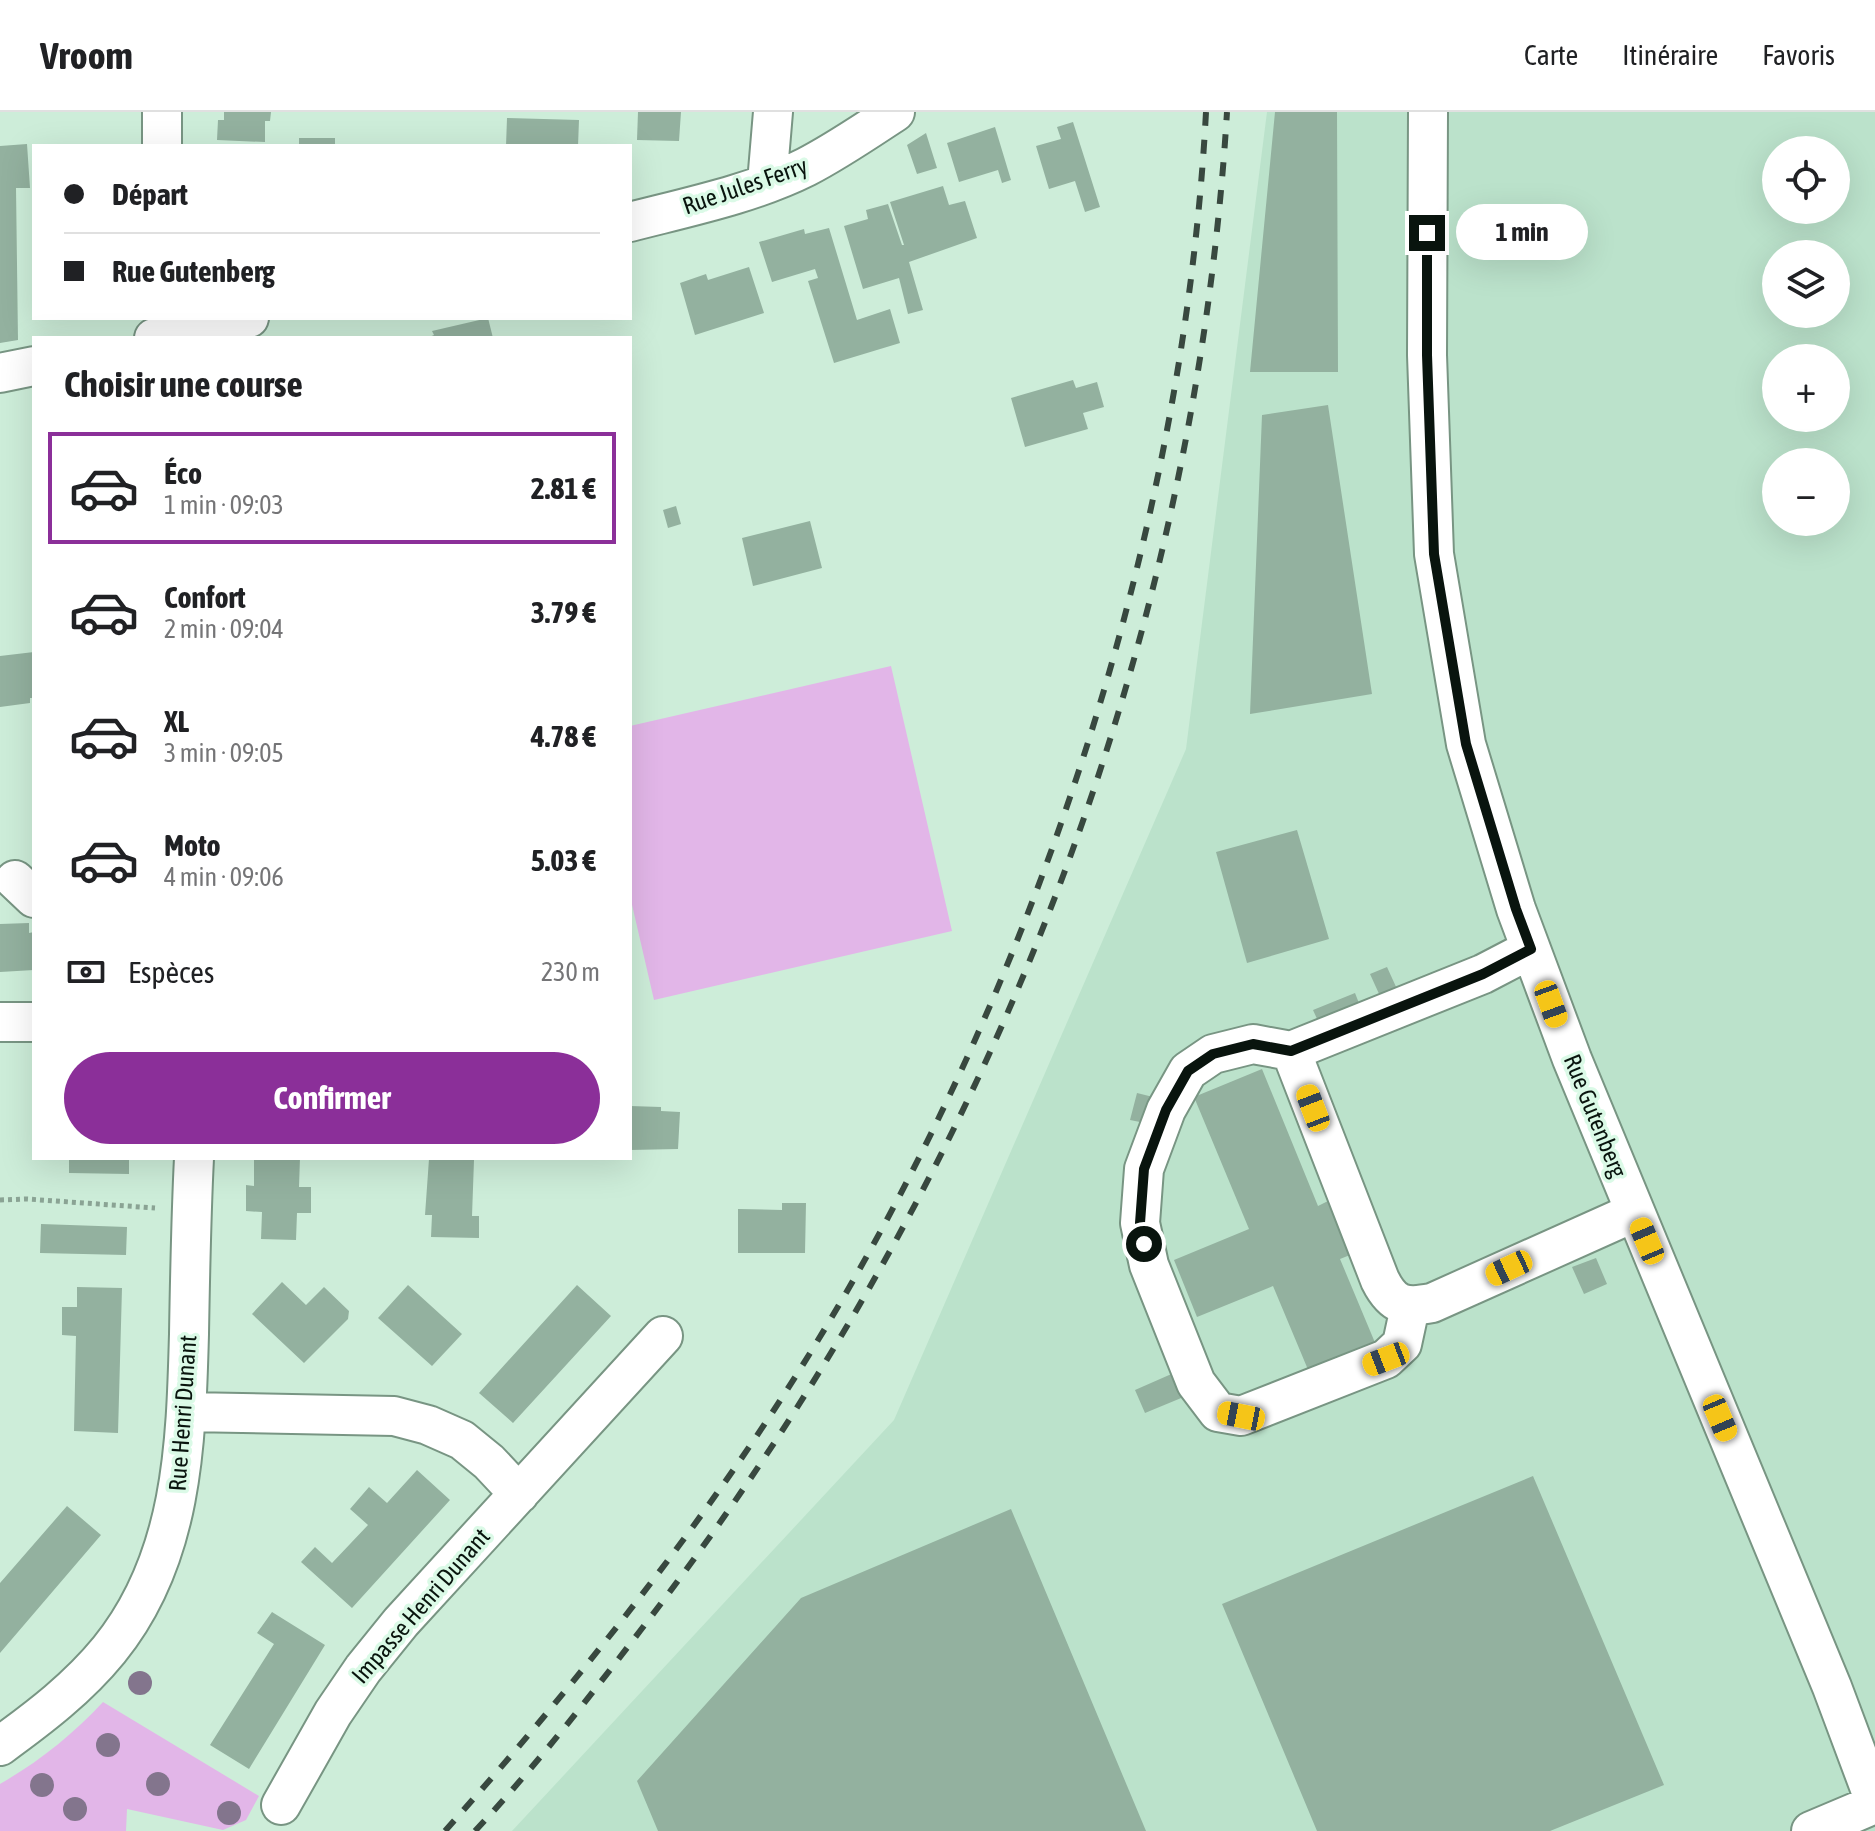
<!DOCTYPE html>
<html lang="fr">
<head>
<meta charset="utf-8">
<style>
	:root { --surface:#fff; --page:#f6f6f6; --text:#202124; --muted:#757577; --line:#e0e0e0; --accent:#8b2f99 }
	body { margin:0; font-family:"Asap Condensed",sans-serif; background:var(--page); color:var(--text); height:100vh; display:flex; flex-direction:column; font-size:30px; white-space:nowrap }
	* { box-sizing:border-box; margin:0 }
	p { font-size:26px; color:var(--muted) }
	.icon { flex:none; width:44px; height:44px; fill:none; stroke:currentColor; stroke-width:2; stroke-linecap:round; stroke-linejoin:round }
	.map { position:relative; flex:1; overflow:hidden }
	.details { position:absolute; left:32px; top:224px; width:600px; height:824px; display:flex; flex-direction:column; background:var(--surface); border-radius:0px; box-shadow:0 8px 32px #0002 }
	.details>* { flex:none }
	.banner { position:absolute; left:32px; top:32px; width:600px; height:176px; border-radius:0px; box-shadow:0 8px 32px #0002; display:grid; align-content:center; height:176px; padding:0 32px; background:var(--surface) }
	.controls { position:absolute; left:1762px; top:24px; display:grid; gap:16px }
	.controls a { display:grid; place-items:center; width:88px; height:88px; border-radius:50%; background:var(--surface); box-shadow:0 8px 32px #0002; font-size:40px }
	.end { position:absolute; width:36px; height:36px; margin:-18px; border:10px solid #09140e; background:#fff; box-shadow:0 0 0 4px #fff }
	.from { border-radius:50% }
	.bubble { position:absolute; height:56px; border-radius:28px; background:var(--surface); box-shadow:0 8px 32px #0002; font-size:26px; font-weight:700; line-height:56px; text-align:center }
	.car { position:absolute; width:24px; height:48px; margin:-24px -12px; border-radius:10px; box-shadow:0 0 6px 2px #0007; background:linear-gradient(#f5c518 24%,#345 0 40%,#f5c518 0 76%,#345 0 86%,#f5c518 0) }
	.banner b { display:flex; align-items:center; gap:28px; height:76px; font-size:30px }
	.banner b+b { border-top:2px solid var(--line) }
	.banner i { width:20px; height:20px; background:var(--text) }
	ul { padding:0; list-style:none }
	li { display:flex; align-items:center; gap:24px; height:112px; margin:0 16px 12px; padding:0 16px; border:4px solid transparent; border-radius:0px }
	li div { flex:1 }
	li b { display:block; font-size:30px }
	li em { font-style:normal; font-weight:700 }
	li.selected { border-color:var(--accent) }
	li>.icon { width:72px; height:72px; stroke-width:1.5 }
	h2 { padding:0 32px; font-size:36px; line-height:96px }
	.pay { display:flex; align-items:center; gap:20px; height:88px; padding:0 32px; font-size:30px }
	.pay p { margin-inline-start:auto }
	.button { display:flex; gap:16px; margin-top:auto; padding:16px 32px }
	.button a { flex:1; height:92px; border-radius:48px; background:var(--accent); color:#fff; font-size:32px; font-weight:700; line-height:92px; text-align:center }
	header { display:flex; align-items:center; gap:48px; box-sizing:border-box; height:112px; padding:0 40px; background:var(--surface); border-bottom:2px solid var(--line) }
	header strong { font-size:38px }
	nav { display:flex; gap:44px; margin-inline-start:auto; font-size:28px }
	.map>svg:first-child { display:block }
	.built { fill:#bbe2cb; fill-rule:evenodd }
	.green { fill:#e2b6e8 }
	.building { fill:#93b19f }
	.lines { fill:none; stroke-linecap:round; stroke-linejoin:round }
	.minor-casing { stroke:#789583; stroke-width:42 }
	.path { stroke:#8aa394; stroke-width:5; stroke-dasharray:4 4; stroke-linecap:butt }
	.minor { stroke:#fff; stroke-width:38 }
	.rail { stroke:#38483f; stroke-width:6; stroke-dasharray:14 14; stroke-linecap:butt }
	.tree { fill:#83758d }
	.route { stroke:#09140e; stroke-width:10 }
	.labels { text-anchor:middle; stroke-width:7; stroke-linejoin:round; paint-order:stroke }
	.street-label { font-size:24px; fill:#09140e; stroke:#dbfae7 }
</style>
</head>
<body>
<header>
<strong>Vroom</strong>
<nav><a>Carte</a><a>Itinéraire</a><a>Favoris</a></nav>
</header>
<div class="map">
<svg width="1875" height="1719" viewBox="0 0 1875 1719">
	<rect width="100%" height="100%" fill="#cdedd9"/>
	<path class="built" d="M1267,0H1875V1719H512L894,1308L1186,637ZM1776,38H1836V98H1776ZM1776,142H1836V202H1776ZM1776,246H1836V306H1776ZM1776,350H1836V410H1776Z"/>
	<path class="green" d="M891,554L952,819L654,888L630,784V614Z
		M103,1590L259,1684L246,1708L223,1718L127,1697L126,1719H0V1672C40,1649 72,1623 103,1590Z"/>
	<path class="building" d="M224,0H271L270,9H265V30L217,28L218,8H224Z
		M638,0H681L679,29L637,28Z
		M1275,0H1337L1338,260H1250Z
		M507,6L579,8L578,34H506Z
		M1073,10L1100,95L1085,100L1075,69L1049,77L1036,34L1061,27L1057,15Z
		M995,15L1011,68L1002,71L998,58L959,70L947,31Z
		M926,21L937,56L917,62L907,33Z
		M299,26H335V34H299Z
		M27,32L30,76H16L18,228L0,231V34Z
		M943,74L949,93L965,89L977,126L909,150L923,198L908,202L899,166L863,177L844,114L868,107L866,98L888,92L902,133H904L890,90Z
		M829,116L857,208L890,197L900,231L834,251L808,169L818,166L815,157L772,170L759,130L804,117L805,122Z
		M749,155L764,201L695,223L680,171L706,162L708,168Z
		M488,206L493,226H427L434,223L432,219Z
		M1073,268L1076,276L1097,270L1104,295L1083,301L1088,317L1025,335L1011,286Z
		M1328,293L1372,582L1250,602L1262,303Z
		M676,394L681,412L668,416L663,398Z
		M810,409L822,456L753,474L742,426Z
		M34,540V586H30V591L0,595V544Z
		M1297,718L1329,827L1247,851L1216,740Z
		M29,811V821L34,820V858L0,860V812Z
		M1387,855L1397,877L1380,884L1370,862Z
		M1355,881L1364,904L1323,920L1313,898Z
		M1262,957L1318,1094L1328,1089L1350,1143L1340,1147L1376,1233L1309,1260L1273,1174L1197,1205L1174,1148L1249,1117L1194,985Z
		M1137,981L1153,985L1145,1011L1130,1008Z
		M630,994L661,995V999L680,1000L678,1037L630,1038Z
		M69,1046H129V1062L69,1061Z
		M254,1046H300L299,1075H311V1101H297L296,1128L261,1127L262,1100L246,1099V1073L254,1074Z
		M429,1047L474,1048L472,1104H479V1126L431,1125L432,1103H425Z
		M782,1091H806L805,1141H738V1097L782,1098Z
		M41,1112L127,1115L126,1143L40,1141Z
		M1596,1146L1607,1172L1584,1182L1572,1155Z
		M282,1170L306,1193L324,1175L349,1199L348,1207L304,1251L252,1202Z
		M408,1173L462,1222L432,1254L378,1206Z
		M577,1173L611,1204L513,1311L479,1281Z
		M77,1175L122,1176L118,1321L74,1319L76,1224L62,1223V1195H77Z
		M1176,1260L1186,1284L1145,1301L1135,1278Z
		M417,1358L450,1388L352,1496L301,1450L315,1435L332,1451L368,1413L350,1397L369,1375L387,1391Z
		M1533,1364L1664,1673L1550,1719H1317L1222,1492Z
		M67,1394L101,1423L0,1541V1471Z
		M1011,1397L1146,1719H658L637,1669L801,1486Z
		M272,1500L325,1533L249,1657L210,1633L274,1532L257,1521Z"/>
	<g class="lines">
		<defs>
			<path id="minor" d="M1428,0L1427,243L1434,442L1466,632L1516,797L1572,947L1832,1575L1875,1690
				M162,34V0
				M767,71L773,0
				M630,110C688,95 752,82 806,55C837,39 866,19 895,0
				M154,226L249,206
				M0,261L34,254
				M15,768L34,786
				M1531,837L1483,862L1291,939L1380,1168C1393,1194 1405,1196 1432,1191L1635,1100
				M0,910H34
				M1291,939L1253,932L1213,942L1188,959L1166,998L1144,1057L1140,1111L1149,1153L1196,1271L1218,1300L1241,1304L1386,1247L1402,1232L1410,1195
				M187,1300L394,1304L428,1313L462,1328L489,1350L519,1382
				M0,1634C40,1605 78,1576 109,1538C183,1447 186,1333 189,1222C190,1163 191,1105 194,1046
				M281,1693L333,1601L363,1557L401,1510L663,1224
				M1811,1719L1875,1692"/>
		</defs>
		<use href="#minor" class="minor-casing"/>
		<path class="path" d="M0,1088L27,1087L155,1096"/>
		<use href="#minor" class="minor"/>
		<path class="rail" d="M445,1719C560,1590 670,1454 766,1310C1016,933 1182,452 1206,0
			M475,1719C534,1656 588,1587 640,1519C979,1080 1193,556 1227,0"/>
	</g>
	<g class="tree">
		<circle cx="140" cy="1571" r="12"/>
		<circle cx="108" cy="1633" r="12"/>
		<circle cx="158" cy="1672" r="12"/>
		<circle cx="42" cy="1673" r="12"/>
		<circle cx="75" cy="1697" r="12"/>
		<circle cx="229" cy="1701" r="12"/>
	</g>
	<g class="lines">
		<path class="route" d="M1144,1132L1140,1111L1144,1057L1166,998L1188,959L1213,942L1253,932L1291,939L1483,862L1531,837L1516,797L1466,632L1434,442L1427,243V121"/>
	</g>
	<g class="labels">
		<g class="street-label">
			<text transform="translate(745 74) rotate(-19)" y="8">Rue Jules Ferry</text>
			<text transform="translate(1595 1004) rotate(68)" y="8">Rue Gutenberg</text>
			<text transform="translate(183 1301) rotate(-86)" y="8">Rue Henri Dunant</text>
			<text transform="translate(421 1494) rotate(-49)" y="8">Impasse Henri Dunant</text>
		</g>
	</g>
</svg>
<div class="controls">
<a><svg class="icon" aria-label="locate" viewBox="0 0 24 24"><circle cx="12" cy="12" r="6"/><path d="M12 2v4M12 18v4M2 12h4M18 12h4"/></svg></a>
<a><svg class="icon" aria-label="layers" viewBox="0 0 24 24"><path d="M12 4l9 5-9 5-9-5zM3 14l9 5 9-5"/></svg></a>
<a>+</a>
<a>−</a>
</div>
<i class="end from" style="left:1144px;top:1132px"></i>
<i class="end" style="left:1427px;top:121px"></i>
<div class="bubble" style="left:1456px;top:92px;width:132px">1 min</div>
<i class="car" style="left:1551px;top:892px;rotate:160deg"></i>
<i class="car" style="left:1313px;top:996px;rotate:339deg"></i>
<i class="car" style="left:1647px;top:1129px;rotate:337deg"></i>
<i class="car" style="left:1509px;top:1156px;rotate:245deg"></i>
<i class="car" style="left:1386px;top:1247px;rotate:249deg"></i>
<i class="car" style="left:1241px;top:1304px;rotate:281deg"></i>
<i class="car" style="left:1720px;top:1306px;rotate:157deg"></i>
<div class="banner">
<b><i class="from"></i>Départ</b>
<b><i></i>Rue Gutenberg</b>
</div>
<section class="details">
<h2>Choisir une course</h2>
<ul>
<li class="selected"><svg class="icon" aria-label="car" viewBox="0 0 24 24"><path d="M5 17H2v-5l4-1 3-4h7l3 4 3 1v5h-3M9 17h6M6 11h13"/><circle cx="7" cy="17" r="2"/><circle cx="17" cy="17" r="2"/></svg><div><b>Éco</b><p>1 min · 09:03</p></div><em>2.81 €</em></li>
<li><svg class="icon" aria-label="car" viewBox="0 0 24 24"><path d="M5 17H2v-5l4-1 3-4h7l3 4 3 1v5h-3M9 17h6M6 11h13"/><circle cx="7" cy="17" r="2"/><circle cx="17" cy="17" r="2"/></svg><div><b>Confort</b><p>2 min · 09:04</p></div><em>3.79 €</em></li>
<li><svg class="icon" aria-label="car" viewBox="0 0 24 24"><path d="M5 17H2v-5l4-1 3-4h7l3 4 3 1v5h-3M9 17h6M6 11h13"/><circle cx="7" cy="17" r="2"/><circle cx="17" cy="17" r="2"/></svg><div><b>XL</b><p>3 min · 09:05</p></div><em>4.78 €</em></li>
<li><svg class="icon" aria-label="car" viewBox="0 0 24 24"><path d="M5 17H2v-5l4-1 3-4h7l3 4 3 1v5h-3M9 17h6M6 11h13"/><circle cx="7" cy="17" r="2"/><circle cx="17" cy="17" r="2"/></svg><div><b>Moto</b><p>4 min · 09:06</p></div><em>5.03 €</em></li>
</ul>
<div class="pay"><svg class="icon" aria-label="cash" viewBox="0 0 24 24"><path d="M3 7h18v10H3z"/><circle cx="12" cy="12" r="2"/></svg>Espèces<p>230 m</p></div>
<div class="button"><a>Confirmer</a></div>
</section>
</div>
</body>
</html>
